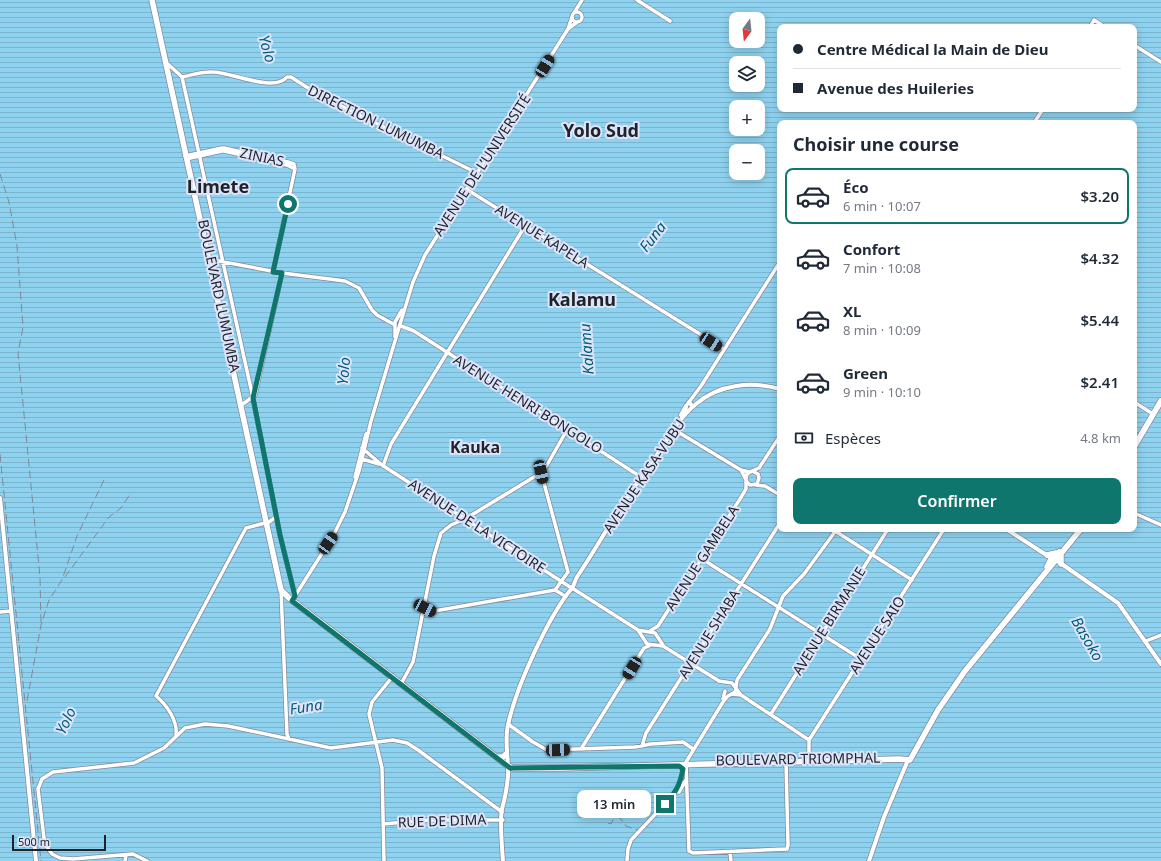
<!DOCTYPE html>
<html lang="fr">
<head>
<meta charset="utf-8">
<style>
	:root { --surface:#fff; --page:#f6f6f7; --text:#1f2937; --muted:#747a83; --line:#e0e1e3; --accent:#0f766e }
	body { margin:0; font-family:"Noto Sans",sans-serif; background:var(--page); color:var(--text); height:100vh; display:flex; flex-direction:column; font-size:15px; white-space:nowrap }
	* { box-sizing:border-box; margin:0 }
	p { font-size:13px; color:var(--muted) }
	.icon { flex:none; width:22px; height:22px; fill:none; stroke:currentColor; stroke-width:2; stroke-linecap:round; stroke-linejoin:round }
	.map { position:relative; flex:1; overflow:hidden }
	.details { position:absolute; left:777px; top:120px; width:360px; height:412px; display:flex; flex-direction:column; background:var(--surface); border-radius:8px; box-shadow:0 2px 10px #0003 }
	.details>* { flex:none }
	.guide { position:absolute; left:777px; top:24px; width:360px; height:88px; border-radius:8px; box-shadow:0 2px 10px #0003; display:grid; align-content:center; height:88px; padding:0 16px; background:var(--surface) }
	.needle { width:26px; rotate:195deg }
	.buttons { position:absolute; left:729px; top:12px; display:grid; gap:8px }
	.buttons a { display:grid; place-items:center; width:36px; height:36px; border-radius:8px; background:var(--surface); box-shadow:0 2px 10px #0003; font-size:20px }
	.scale { position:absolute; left:12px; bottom:10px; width:94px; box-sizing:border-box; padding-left:4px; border:2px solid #1f2229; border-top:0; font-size:11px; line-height:14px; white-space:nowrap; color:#1f2229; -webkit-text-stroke:3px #dde4f9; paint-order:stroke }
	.end { position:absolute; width:18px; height:18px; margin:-9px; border:5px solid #0f766e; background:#fff; box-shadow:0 0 0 2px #fff }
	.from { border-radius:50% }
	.bubble { position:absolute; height:28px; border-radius:8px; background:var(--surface); box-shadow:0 2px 10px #0003; font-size:13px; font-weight:600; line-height:28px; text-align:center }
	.car { position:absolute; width:12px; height:24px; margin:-12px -6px; border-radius:5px; box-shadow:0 0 3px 1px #0007; background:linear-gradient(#222 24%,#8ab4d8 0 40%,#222 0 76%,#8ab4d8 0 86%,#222 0) }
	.guide b { display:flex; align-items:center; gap:14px; height:38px; font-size:15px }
	.guide b+b { border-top:1px solid var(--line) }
	.guide i { width:10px; height:10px; background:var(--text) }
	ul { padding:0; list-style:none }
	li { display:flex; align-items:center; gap:12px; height:56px; margin:0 8px 6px; padding:0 8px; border:2px solid transparent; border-radius:8px }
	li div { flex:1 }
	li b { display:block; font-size:15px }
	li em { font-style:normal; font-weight:600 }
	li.on { border-color:var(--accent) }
	li>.icon { width:36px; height:36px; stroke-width:1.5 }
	h2 { padding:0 16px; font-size:18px; line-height:48px }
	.pay { display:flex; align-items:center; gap:10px; height:44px; padding:0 16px; font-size:15px }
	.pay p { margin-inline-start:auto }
	.action { display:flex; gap:8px; margin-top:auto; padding:8px 16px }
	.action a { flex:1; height:46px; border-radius:8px; background:var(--accent); color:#fff; font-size:16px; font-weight:600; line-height:46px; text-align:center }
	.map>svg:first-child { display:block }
	.water { fill:url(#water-rules); fill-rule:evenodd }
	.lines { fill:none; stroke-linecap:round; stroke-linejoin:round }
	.secondary-casing { stroke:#848b9e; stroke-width:5 }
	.primary-casing { stroke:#848b9e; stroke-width:5.5 }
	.highway-casing { stroke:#848b9e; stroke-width:7 }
	.secondary { stroke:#fff; stroke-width:3.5 }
	.primary { stroke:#fff; stroke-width:4 }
	.highway { stroke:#fff; stroke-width:5.5 }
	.rail { stroke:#838897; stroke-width:1; stroke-dasharray:8 4; stroke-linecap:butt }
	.route { stroke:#0f766e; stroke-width:5 }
	.labels { text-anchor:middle; stroke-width:4; stroke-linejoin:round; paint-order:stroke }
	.street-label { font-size:14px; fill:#1f2229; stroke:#dde4f9 }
	.water-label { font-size:15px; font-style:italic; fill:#005e7a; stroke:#dde4f9 }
	.quarter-label { font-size:16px; font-weight:bold; fill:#1f2229; stroke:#dde4f9 }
	.district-label { font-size:18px; font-weight:bold; fill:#1f2229; stroke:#dde4f9 }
</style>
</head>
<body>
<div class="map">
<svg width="1161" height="861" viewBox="0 0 1161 861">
	<defs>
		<pattern id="water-rules" width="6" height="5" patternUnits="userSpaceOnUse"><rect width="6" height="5" fill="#8fd2ef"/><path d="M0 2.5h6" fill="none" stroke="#7bb4cd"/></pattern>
	</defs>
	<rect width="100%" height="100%" fill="#dde4f9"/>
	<path class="water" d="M0,0H1161V861H0ZM736,19H758V41H736ZM780,27H1134V109H780ZM736,63H758V85H736ZM736,107H758V129H736ZM780,123H1134V529H780ZM736,151H758V173H736Z"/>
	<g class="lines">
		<defs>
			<path id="secondary" d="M637,0L670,21
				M572 17a5 5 0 1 1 10 0a5 5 0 1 1-10 0Z
				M574,13L582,0
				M1090,27L1094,20L1105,27
				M568,29L576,23
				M1134,45L1161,62
				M168,64L182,77C192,75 203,71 213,72C231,72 274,93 287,77H291L319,95L477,173
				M182,77L253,398L280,535L295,596
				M1034,123L1043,109
				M224,148L288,162L294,164L295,169
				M224,151L287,165L295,169
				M185,156L222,148
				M186,159L222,151
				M466,189L724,349
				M208,259L282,273L345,281L359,288L372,310L377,315L395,325
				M273,272L295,169
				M401,321L413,282L425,255L568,29L572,17
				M401,326L414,331L641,477
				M395,337V322L402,310
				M1134,402L1153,414
				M243,404L255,395L282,273
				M686,413V406L701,386L780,262
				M673,429L741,470L749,472
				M362,448L382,465L570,587
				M362,459L379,464
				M383,466L391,444L525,226
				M741,470L747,482L750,485L757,484L759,478L758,474L752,471L747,474L746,479
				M752,471L759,468L780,436
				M541,472L568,572
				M355,477L366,434
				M756,485L765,486L780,495
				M1134,513L1161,525
				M832,529L912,580
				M702,559L861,659
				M572,588L638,630L655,633L663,645
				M281,590L287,734L289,739
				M555,590L568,572
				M555,590L565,596
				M295,596L333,536L345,512L359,471L371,421L401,321
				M425,602L436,611
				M0,612L11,611
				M423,613L555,590
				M638,630L647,644L663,646L719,681L732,683L741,695
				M650,631L658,626L740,499L746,489V481
				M1146,641L1161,635
				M401,684L413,662L434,556L441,533L451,525L465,519L539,474L547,465L567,430
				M736,687L737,680L770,629L783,596L804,574L837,529
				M736,688L735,692L728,696L723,702L686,762L689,851L693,853L787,849L788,845L786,761
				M732,694L741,695L753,703L809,740
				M723,699L725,691
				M771,714L888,529
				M508,724L533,742L547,750L635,747L651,744L683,742L693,749
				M176,736C178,721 167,705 156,696L246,528L269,522L276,517
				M809,740L944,529
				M809,740V761
				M642,746L646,733L780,523
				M581,749L644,648L651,645
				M679,792L686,780
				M383,824L430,820H503
				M730,852L731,861
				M125,861L126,855
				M147,861L133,854L73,859L60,858L52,854L47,847L44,838L38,789L42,779L53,772L134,763L164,748L185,728L205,724L228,726L331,748L393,740L407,743L418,750L502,812
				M384,861L382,768L369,714L372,702L393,676
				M627,861L628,849L631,840L677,791L681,781L684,764"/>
			<path id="primary" d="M689,402L692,406
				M681,415L686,406
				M0,498L36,861
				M1006,529L1048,556
				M1056,560L1118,603L1161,664
				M503,861C502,849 500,819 502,809C505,798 507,788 508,776C509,759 504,742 508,725C516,687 548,617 572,588C574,586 575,580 577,577C599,544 619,507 643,475C662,451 673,423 696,404C719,384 752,381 780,389
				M869,861L884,817L908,760"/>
			<path id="highway" d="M152,0L281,590L289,598L508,766L514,768H561L899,759L910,760L938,710L965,671L1081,529
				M1134,447L1161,401
				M1061,554V564
				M1047,555L1056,553
				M1047,567L1051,559L1059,552
				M499,757H503L506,754"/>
		</defs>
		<use href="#secondary" class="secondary-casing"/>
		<use href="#primary" class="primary-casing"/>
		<use href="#highway" class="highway-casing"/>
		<use href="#secondary" class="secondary"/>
		<use href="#primary" class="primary"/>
		<use href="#highway" class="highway"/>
		<path class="rail" d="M0,174L9,202L17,246L23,327L18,353L40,577L41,625
			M0,454L41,861
			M65,577L109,517L121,508L130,494
			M27,701L41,625L49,600L62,580L77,536L104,480
			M608,823L611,824L613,820L618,817L624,822L626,826L638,830"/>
	</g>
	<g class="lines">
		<path class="route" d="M288,204L273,272L282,273L253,398L280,535L295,596L292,601L510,768L679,766L683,769C680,785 676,792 665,804"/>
	</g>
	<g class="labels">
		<g class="street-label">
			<text transform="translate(376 122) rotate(26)" y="5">DIRECTION LUMUMBA</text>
			<text transform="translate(262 157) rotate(12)" y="5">ZINIAS</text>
			<text transform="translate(482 165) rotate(-57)" y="5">AVENUE DE L’UNIVERSITÉ</text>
			<text transform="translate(542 236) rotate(32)" y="5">AVENUE KAPELA</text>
			<text transform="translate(219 296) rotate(78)" y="5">BOULEVARD LUMUMBA</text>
			<text transform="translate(528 404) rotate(32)" y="5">AVENUE HENRI BONGOLO</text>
			<text transform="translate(644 476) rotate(-56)" y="5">AVENUE KASA-VUBU</text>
			<text transform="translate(477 526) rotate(33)" y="5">AVENUE DE LA VICTOIRE</text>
			<text transform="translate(702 558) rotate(-57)" y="5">AVENUE GAMBELA</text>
			<text transform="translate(829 621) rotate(-58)" y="5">AVENUE BIRMANIE</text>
			<text transform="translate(709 634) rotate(-58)" y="5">AVENUE SHABA</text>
			<text transform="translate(877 635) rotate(-57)" y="5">AVENUE SAIO</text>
			<text transform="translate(798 759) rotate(-1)" y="5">BOULEVARD TRIOMPHAL</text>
			<text transform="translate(442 821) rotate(-2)" y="5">RUE DE DIMA</text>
		</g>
		<g class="water-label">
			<text transform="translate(267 49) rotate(74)" y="5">Yolo</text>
			<text transform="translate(653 237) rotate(-52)" y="5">Funa</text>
			<text transform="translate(587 349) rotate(-94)" y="5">Kalamu</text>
			<text transform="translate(344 371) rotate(-85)" y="5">Yolo</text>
			<text transform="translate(1087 639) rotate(60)" y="5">Basoko</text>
			<text transform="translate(306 707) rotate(-9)" y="5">Funa</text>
			<text transform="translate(66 721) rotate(-64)" y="5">Yolo</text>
		</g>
		<g class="quarter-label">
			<text x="475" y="453">Kauka</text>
		</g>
		<g class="district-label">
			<text x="601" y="137">Yolo Sud</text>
			<text x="218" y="193">Limete</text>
			<text x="582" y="306">Kalamu</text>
		</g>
	</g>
</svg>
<div class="buttons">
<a><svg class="needle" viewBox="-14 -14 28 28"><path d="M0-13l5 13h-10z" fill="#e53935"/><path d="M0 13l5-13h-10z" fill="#747a83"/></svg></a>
<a><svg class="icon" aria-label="layers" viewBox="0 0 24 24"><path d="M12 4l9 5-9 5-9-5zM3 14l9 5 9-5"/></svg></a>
<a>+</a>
<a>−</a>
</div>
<div class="scale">500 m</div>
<i class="end from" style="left:288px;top:204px"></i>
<i class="end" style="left:665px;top:804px"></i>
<div class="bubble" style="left:577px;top:790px;width:74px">13 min</div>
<i class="car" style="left:545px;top:66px;rotate:32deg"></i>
<i class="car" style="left:711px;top:342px;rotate:123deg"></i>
<i class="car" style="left:541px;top:472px;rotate:168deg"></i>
<i class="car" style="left:328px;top:543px;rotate:34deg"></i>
<i class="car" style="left:425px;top:608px;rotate:117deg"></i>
<i class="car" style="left:632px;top:668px;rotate:211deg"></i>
<i class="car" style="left:558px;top:750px;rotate:88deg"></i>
<div class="guide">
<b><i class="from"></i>Centre Médical la Main de Dieu</b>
<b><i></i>Avenue des Huileries</b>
</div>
<section class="details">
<h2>Choisir une course</h2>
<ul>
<li class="on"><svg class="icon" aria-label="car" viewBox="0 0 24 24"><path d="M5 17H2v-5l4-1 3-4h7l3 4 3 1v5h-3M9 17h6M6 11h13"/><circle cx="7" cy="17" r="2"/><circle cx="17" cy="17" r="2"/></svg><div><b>Éco</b><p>6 min · 10:07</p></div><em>$3.20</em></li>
<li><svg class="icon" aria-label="car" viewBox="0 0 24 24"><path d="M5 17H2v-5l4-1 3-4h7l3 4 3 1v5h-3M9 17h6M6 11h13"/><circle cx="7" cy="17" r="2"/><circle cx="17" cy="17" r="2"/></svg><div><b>Confort</b><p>7 min · 10:08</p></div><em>$4.32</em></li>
<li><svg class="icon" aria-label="car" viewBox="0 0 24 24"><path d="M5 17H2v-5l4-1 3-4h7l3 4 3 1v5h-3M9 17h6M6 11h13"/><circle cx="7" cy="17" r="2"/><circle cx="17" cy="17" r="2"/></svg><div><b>XL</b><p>8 min · 10:09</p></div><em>$5.44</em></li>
<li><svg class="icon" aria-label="car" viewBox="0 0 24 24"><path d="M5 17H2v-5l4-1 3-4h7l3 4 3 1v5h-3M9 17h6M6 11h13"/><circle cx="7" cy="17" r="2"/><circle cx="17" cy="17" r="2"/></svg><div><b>Green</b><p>9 min · 10:10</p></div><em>$2.41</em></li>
</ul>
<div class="pay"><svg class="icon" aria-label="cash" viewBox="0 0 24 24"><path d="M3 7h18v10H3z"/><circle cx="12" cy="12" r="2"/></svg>Espèces<p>4.8 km</p></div>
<div class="action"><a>Confirmer</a></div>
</section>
</div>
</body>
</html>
